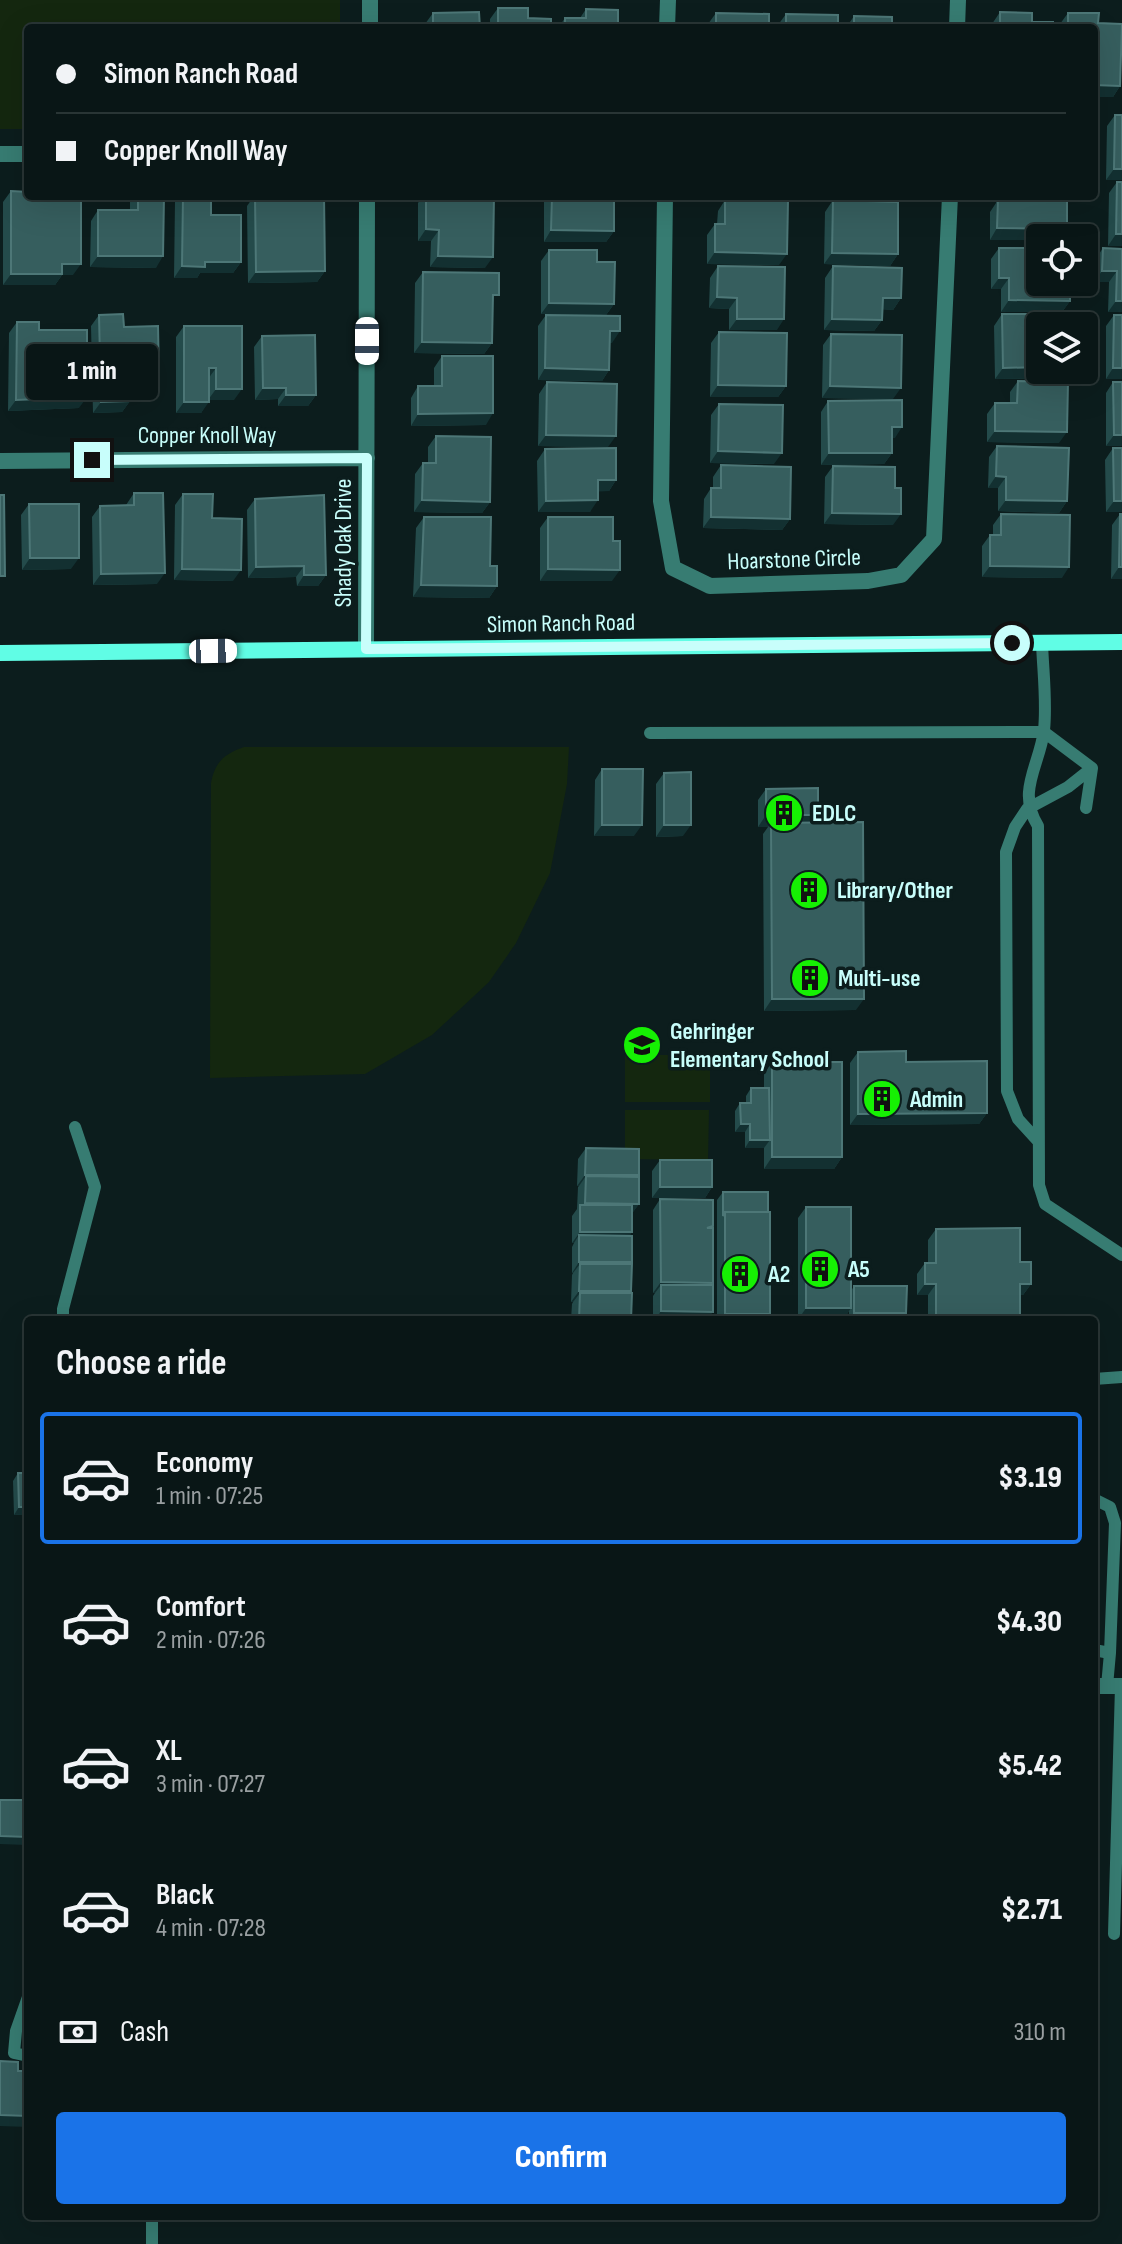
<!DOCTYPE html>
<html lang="en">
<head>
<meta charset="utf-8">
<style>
	:root { --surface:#091616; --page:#172323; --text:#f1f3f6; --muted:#999fa1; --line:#293535; --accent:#1a73e8 }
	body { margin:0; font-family:"Sofia Sans Condensed",sans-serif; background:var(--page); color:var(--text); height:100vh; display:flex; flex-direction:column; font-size:30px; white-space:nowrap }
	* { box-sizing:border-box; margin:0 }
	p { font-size:26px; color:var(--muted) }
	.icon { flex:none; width:44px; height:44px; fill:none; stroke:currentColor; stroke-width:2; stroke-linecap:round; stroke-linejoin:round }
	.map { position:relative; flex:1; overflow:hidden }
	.sheet { position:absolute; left:24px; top:1316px; width:1074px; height:904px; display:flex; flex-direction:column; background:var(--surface); border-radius:8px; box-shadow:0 8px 32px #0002,0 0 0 2px var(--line) }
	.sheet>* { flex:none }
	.banner { position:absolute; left:24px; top:24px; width:1074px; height:176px; border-radius:8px; box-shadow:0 8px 32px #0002,0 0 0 2px var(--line); display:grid; align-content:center; height:176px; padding:0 32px; background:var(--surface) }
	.controls { position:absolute; left:1026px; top:224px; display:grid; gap:16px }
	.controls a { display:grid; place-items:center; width:72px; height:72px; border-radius:8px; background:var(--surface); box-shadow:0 8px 32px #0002,0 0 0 2px var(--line); font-size:40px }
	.end { position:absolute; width:36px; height:36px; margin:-18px; border:10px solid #c8fefb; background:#111; box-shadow:0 0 0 4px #111 }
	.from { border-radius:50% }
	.bubble { position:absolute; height:56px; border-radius:8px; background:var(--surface); box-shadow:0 8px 32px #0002,0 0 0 2px var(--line); font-size:26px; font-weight:800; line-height:56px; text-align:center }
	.car { position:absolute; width:24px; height:48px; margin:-24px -12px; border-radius:10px; box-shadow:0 0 6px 2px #0007; background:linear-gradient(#fff 24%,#345 0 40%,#fff 0 76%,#345 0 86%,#fff 0) }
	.banner b { display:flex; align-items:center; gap:28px; height:76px; font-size:30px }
	.banner b+b { border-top:2px solid var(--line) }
	.banner i { width:20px; height:20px; background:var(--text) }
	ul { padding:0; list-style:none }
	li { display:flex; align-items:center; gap:24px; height:132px; margin:0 16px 12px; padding:0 16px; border:4px solid transparent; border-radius:8px }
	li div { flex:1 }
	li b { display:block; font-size:30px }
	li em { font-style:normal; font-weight:800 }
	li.active { border-color:var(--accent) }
	li>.icon { width:72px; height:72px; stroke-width:1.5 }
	h2 { padding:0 32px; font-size:36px; line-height:96px }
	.pay { display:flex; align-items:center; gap:20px; height:88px; padding:0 32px; font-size:30px }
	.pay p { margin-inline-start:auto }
	.action { display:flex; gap:16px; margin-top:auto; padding:16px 32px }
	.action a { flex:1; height:92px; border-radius:8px; background:var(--accent); color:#fff; font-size:32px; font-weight:800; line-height:92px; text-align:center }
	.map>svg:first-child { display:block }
	.green { fill:#14270f }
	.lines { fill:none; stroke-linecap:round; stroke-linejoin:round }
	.lane { stroke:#377c72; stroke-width:12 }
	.street { stroke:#377c72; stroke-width:16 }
	.secondary { stroke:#60fde5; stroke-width:16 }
	.wall { fill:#244b4b }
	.shaded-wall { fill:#133031 }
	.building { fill:#365e5e; stroke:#4d7777; stroke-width:2 }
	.route { stroke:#c8fefb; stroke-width:10 }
	.labels { text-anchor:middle; stroke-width:7; stroke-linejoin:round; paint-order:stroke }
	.street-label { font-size:24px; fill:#c8fefb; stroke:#0c1d1d }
	.poi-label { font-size:24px; font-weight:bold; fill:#c8fefb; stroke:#0c1d1d; text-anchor:start }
</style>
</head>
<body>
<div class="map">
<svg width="1122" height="2244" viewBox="0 0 1122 2244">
	<rect width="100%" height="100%" fill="#0c1d1d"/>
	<path class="green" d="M0,0H340V28H28V129H0Z
		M244,747H569L567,784L550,873L516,943L489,982L459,1010L432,1035L365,1074L210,1078L211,783C215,762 224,754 244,747Z
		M625,1055H710V1102H625Z
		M625,1110H709L708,1160L625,1159Z"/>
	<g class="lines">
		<path class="lane" d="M1042,643C1043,671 1047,702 1044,730C1040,765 1016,791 1038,826L1039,1185L1045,1204L1122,1255
			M650,733L1044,732L1092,768
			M1086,808L1092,768
			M1038,1141L1018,1119L1007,1091L1006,852L1015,827L1027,809L1068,787L1092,768
			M63,1320V1309L95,1187L75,1127
			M1094,1379L1122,1377
			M1094,1499L1110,1507L1115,1523L1110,1653
			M1094,1650L1110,1653L1107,1686
			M1114,1934L1121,1686
			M28,1997L16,2031L14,2053L28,2056
			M152,2244V2216"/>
		<path class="street" d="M370,28V0
			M667,28L668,0
			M957,28L958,0
			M0,154H28
			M665,196L661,501L673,568L710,586L868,581L901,575L934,539L950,196
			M0,461L367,458
			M366,649L367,196
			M1094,1686H1122"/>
		<path class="secondary" d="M0,653L1122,642"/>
	</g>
	<path class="wall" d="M498,8L528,18L551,28H490V19Z
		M586,9L618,28H558L565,18H580Z
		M1000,12L1032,22L1053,28H992V24Z
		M433,13L480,28H425V24Z
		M716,13L769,28H708V24Z
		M1068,13L1098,23L1120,86L1113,97L1094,28H1060V24Z
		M786,14L838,28H778V25Z
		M854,16L892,28H846Z
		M1115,115H1122V180H1106L1107,126Z
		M1117,182H1122V246H1108L1109,193Z
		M11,191L73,275H62L55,285H3V202Z
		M132,196H164L156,268L90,267L91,221L98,210H130V198Z
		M179,196H211V215L241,262L233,273H200L197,278H174L175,201Z
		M254,196H324L325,271L317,282L248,283L247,206Z
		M423,196H494L485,268L430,267L431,241H418V203Z
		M544,196H614V231L606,242H544Z
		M996,196H1067L1040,238V240H990V212L996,203Z
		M725,200L779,265L707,264V235L715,224H717L718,211Z
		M833,200L898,254L890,266L824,264L825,212Z
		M999,248L1070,301L1062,312H1001V289H991V259Z
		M1103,248L1122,249V312H1108L1109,282H1094L1095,260Z
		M549,250L614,304L606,315L541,314V261Z
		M718,266L777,330H729V309L709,308L710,278Z
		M833,266L901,298L893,310L882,309V320L874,331L824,330L825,278Z
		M423,272L493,304L492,343L484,354L414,353L415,283Z
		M1002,314L1040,370H1068L1063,378L995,379L994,326Z
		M99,315L124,327L159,376L151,387L129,388L130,401L122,412L93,413L91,326Z
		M546,315L612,343H610L609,370L602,381L538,380V326Z
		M1114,315H1122V379H1106V326Z
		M17,322L79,408L8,411L9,333Z
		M184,326H242L234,400H209L201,413H176V337Z
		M719,332L786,386L778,397H710L711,343Z
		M831,334L893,399L822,398L823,345Z
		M262,336L316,395L308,406H278V399L255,400L254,347Z
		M442,356L486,425L411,426V398L418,386H434V368Z
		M1018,381L1059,443L987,442V414L995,403H1010V392Z
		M547,382L608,447L538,446L539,394Z
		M1113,382H1122V446H1106V393Z
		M828,401L895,438H892V453L884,464L821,465V412Z
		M719,404L774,464L710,463L711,415Z
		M436,436L490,502L482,513L414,512L415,474L423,463H428V447Z
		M997,446L1067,501L1059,513L998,511V488H988L989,457Z
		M1113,448L1122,512H1106L1105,460Z
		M545,449L616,480L609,491H598L590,512H538L537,461Z
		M721,465L790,519L782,530L703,528L704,499L711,488H713V477Z
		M833,466L893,525L824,524L825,477Z
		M134,493L157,584L93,585L92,517L100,506L126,505Z
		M183,494L212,518L233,581L174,580L175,505Z
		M255,499L326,575L318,586H297L296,577L248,578L247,510Z
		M29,504L71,569L22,570L21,515Z
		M1001,514L1062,578L982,577V546L990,535H993V525Z
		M1120,514L1122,579H1111L1112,525Z
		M424,517L490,566L497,586L489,598L413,597L416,528Z
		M548,517L613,541L612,581H540V528Z
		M602,769L634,836H594L595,780Z
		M664,773L683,836L656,837V784Z
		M766,789L818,815L813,822L856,1010L764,1011L763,834L768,827H758V800Z
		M858,1052L906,1062L987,1113L979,1124L850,1125V1063Z
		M772,1062L842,1157L834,1169H764V1148H745V1132H735V1111L740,1103H746V1096L751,1088H764V1074Z
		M586,1148L638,1177L639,1204L632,1213L630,1236L631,1320H571L572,1304L573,1302H571L572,1275L573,1273H572V1247L574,1243H572V1216L577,1209L578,1187L579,1186H577L578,1159Z
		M660,1160L712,1187L705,1198H652V1171Z
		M723,1192L768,1212L770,1314L766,1320H717V1200Z
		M660,1199L712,1228V1285L707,1320H653V1296L655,1293H653V1210Z
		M806,1207L851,1291L854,1286L906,1313L901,1320H849V1311L843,1320H798V1218Z
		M936,1229L1020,1262L1031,1284L1023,1295H1020V1320H928V1295H917V1274L925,1263H928V1240Z
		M18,1473H28V1514L14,1515L13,1481Z"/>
	<path class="shaded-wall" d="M1094,85L1120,86L1113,97H1094Z
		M1114,169H1122V180H1106Z
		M711,196H783L781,198L710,197Z
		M825,196H889L887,199L823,198Z
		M997,228L1067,229L1061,238H1040V240H990Z
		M426,229L439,230L431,241H418Z
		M551,230L614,231L606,242H544Z
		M1116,234H1122V246H1108Z
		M715,252L787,254L779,265L707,264Z
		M832,253L898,254L890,266L824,264Z
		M98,256H163L156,268L90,267Z
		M438,256L493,257L485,268L430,267Z
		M205,262H241L233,273H200L197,278H174L182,266Z
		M62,264H81L73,275H62L55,285H3L11,274Z
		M325,271L317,282L248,283L256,272Z
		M1102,271H1117L1109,282H1094Z
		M999,278H1009L1001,289H991Z
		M717,297L737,298L729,309L709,308Z
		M883,298H901L893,310L875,309Z
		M1009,300L1070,301L1062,312H1001Z
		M1116,301H1122V312H1108Z
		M549,303L614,304L606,315L541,314Z
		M737,319H784L777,330H729Z
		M832,319L882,320L874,331L824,330Z
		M610,331H620L612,343H602Z
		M422,342L492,343L484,354L414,353Z
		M1040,367V370H1068L1063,378L995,379L1003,368Z
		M209,368H216L208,379Z
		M545,368L609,370L602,381L538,380Z
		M1113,368H1122V379H1106Z
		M159,376L151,387L121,388L129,377Z
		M718,385L786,386L778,397H710Z
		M830,386L901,388L893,399L822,398Z
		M263,388H286L278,399L255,400Z
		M216,389H242L234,400H208Z
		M286,395H316L308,406H278Z
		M87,397L79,408L8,411L16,400Z
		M130,401L122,412L93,413L101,402Z
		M184,402H209L201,413H176Z
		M493,413L486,425L411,426L418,414Z
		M892,427H902L895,438H884Z
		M995,431L1067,432L1059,443L987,442Z
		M546,435L616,436L608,447L538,446Z
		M1114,435H1122V446H1106Z
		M718,451L782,453L774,464L710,463Z
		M829,453H892L884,464L821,465Z
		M996,476L1006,477L998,488H988Z
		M598,480H616L609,491L590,492Z
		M422,500L490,502L482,513L414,512Z
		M598,500L590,512H538L546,501Z
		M1006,500L1067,501L1059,513L998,511Z
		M1114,501H1122V512H1106Z
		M832,513L901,514L893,525L824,524Z
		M711,517L790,519L782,530L703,528Z
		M30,558H79L71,569L22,570Z
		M304,566L296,577L248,578L256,567Z
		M990,566L1069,567L1062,578L982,577Z
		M1119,567H1122V579H1111Z
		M182,569L241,570L233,581L174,580Z
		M548,569L620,570L612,581H540Z
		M165,573L157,584L93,585L101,574Z
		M304,575H326L318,586H297Z
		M421,585L497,586L489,598L413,597Z
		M766,815H818L810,826L771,823L768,827H758Z
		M602,825H642L634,836H594Z
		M664,825H691L683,836L656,837Z
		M772,999H864L856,1010L764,1011Z
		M987,1113L979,1124L850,1125L858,1114Z
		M741,1124H750L745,1132H735Z
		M750,1140H770L764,1148H745Z
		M772,1157H842L834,1169H764Z
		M585,1175H639L631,1186L586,1176L579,1186H577Z
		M660,1187H712L705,1198H652Z
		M585,1203L639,1204L631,1215L580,1210Z
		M580,1232H632L625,1243L579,1235L574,1243H572Z
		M579,1262H632L624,1274L580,1264L573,1273H572Z
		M661,1282L713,1283L705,1294L661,1285L655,1293H653Z
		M925,1284H936L928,1295H917Z
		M1020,1284H1031L1023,1295H1012Z
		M579,1291H631L624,1303L580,1293L573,1302H571Z
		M806,1308H851L843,1320H798Z
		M661,1311L713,1312L707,1320H655Z
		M854,1313H906L901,1320H849Z
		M725,1314H770L766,1320H721Z
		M19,1507H28V1514L14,1515Z
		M28,1835V1843L26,1845L0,1844V1836Z
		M0,2115L28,2116V2127L0,2126Z"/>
	<path class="building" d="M498,8H528V18L551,19V28H498Z
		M586,9L618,10V28H565V18H586Z
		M479,12L480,28H433V13Z
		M1000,12L1032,13V22H1053V28H1000Z
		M716,13L769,14V28H716Z
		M1068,13H1099L1098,23L1122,24L1120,86L1094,85V28H1068Z
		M786,14L838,15V28H786Z
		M854,16L892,17V28H854Z
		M1115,115H1122V169H1114Z
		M1117,182H1122V234H1116Z
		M11,191L28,192V196H81V264H62V274H11Z
		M138,196H164L163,256H98V210H138Z
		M183,196H211V215H241V262H205V267L182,266Z
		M255,196H324L325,271L256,272Z
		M426,196H494L493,257L438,256L439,230L426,229Z
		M552,196H614V231L551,230Z
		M1004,196H1067V229L997,228L998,200H1004Z
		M725,200L788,201L787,254L715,252V224H725Z
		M833,200L898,202V254L832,253Z
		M999,248H1040V282H1070V301L1009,300V278H999Z
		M1103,248L1122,249V301H1116L1117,271H1102Z
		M549,250H597V262H615L614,304L549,303Z
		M718,266L785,267L784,319H737V298L717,297Z
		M833,266L902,268L901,298H883L882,320L832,319Z
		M423,272L499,273V295H493L492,343L422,342Z
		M123,314L124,327L158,326L159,376L129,377L130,401L101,402L99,315Z
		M1002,314H1069L1070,326H1040V367L1003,368Z
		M546,315L620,316V331H610L609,370L545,368Z
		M1114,315H1122V368H1113Z
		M17,322H39V330H87V397L16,400Z
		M184,326H242V389H216V368H209V402H184Z
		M719,332L787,333L786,386L718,385Z
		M831,334L902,335L901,388L830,386Z
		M315,335L316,395H286V388H263L262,336Z
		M442,356H493V413L418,414V386H442Z
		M1018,381L1068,382L1067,432L995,431V403H1017Z
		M547,382L617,384L616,436L546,435Z
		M1113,382H1122V435H1114Z
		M902,400V427H892V453H829L828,401Z
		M719,404L783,405L782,453L718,451Z
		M436,436L491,437L490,502L422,500L423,463H436Z
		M997,446L1069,448L1067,501L1006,500V477L996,476Z
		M616,448V480H598V500L546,501L545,449Z
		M1113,448H1122V501H1114Z
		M721,465L791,467L790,519L711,517V488H721Z
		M833,466L895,467V488H901V514L832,513Z
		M134,493H163L165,573L101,574L100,506L134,505Z
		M183,494H213L212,518L242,519L241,570L182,569Z
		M0,495H4L5,576H0Z
		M324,495L326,575H304V566L256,567L255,499Z
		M29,504H79V558H30Z
		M1001,514L1070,515L1069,567L990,566V535H1001Z
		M1120,514H1122V567H1119Z
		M424,517H491L490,566H497V586L421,585Z
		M548,517H613V541H620V570L548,569Z
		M602,769H643L642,825H602Z
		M691,772V825H664V773Z
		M818,788V815H766V789Z
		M863,822L864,999H772L771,823Z
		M906,1051V1062L987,1061V1113L858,1114V1052Z
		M772,1062H842V1157H772Z
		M751,1088H769L770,1140H750V1124H741L740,1103H751Z
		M586,1148L639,1149V1175H585Z
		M660,1160H712V1187H660Z
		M586,1176L639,1177V1204L585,1203Z
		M723,1192H768V1212H725L723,1216Z
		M660,1199L713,1200V1226L707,1228H713V1283L661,1282Z
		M580,1205H632V1232H580Z
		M806,1207H851V1308H806Z
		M725,1212H770V1314H725Z
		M1020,1228V1262H1031V1284H1020V1320H936V1284H925V1263H936V1229Z
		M579,1235L632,1236V1262H579Z
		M580,1264H632L631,1291H579Z
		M661,1285H713V1312L661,1311Z
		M854,1286H907L906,1313H854Z
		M580,1293H632L631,1320H579Z
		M18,1473H28V1507H19Z
		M0,1800H28V1837L0,1836Z
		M0,2061L18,2062V2071H28V2116L0,2115Z"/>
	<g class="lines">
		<path class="route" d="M92,460L367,458L366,649L1012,643"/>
	</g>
	<defs>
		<symbol id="building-disc" viewBox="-11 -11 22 22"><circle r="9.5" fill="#16f003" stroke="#0c1d1d"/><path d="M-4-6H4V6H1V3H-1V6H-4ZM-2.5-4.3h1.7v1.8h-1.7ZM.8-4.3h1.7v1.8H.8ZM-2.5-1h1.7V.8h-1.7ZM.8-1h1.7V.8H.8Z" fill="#111"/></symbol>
		<symbol id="school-disc" viewBox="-11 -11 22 22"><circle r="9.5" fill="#16f003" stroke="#0c1d1d"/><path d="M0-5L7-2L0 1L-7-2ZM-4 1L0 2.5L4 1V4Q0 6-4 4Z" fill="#111"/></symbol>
	</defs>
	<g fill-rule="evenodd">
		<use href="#building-disc" x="762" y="791" width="44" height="44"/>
		<use href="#building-disc" x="787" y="868" width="44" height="44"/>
		<use href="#building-disc" x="788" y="956" width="44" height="44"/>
		<use href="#school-disc" x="620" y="1023" width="44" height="44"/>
		<use href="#building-disc" x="860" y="1077" width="44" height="44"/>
		<use href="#building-disc" x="798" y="1247" width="44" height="44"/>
		<use href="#building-disc" x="718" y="1252" width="44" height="44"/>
	</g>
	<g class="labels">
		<g class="street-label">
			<text x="207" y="443">Copper Knoll Way</text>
			<text transform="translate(343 543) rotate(-90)" y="8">Shady Oak Drive</text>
			<text transform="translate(794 559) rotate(-2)" y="8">Hoarstone Circle</text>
			<text transform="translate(561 623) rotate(-1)" y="8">Simon Ranch Road</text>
		</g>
		<g class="poi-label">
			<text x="812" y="821">EDLC</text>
			<text x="837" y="898">Library/Other</text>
			<text x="838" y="986">Multi-use</text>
			<text x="670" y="1039">Gehringer<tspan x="670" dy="28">Elementary School</tspan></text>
			<text x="910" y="1107">Admin</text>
			<text x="848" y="1277">A5</text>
			<text x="768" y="1282">A2</text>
		</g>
	</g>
</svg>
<div class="controls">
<a><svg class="icon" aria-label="locate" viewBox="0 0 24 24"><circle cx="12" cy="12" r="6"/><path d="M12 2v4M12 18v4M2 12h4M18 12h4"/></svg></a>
<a><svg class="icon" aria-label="layers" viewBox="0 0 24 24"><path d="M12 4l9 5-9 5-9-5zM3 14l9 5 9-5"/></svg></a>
</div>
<i class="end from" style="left:1012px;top:643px"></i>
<i class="end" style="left:92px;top:460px"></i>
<div class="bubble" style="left:26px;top:344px;width:132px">1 min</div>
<i class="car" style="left:367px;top:341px;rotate:180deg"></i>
<i class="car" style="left:213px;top:651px;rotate:89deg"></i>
<div class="banner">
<b><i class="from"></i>Simon Ranch Road</b>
<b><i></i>Copper Knoll Way</b>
</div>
<section class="sheet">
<h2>Choose a ride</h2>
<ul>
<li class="active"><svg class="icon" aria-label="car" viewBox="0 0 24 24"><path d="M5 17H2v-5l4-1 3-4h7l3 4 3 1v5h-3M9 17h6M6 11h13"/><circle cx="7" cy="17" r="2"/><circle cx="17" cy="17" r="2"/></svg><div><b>Economy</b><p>1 min · 07:25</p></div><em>$3.19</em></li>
<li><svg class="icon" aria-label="car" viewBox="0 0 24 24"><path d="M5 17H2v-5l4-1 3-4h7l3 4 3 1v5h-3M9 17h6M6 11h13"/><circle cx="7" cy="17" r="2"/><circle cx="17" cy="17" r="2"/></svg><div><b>Comfort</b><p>2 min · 07:26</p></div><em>$4.30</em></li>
<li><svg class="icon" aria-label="car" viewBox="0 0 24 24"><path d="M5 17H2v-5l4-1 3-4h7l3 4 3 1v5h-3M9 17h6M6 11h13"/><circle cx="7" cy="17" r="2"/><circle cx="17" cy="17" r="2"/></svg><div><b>XL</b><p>3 min · 07:27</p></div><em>$5.42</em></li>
<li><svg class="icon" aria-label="car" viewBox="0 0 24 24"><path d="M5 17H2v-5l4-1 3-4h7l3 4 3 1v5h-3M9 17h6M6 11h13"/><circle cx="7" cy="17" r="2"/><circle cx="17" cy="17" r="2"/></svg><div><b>Black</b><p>4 min · 07:28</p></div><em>$2.71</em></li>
</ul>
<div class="pay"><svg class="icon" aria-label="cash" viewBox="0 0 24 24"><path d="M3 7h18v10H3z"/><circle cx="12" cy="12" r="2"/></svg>Cash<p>310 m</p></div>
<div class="action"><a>Confirm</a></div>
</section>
</div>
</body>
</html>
